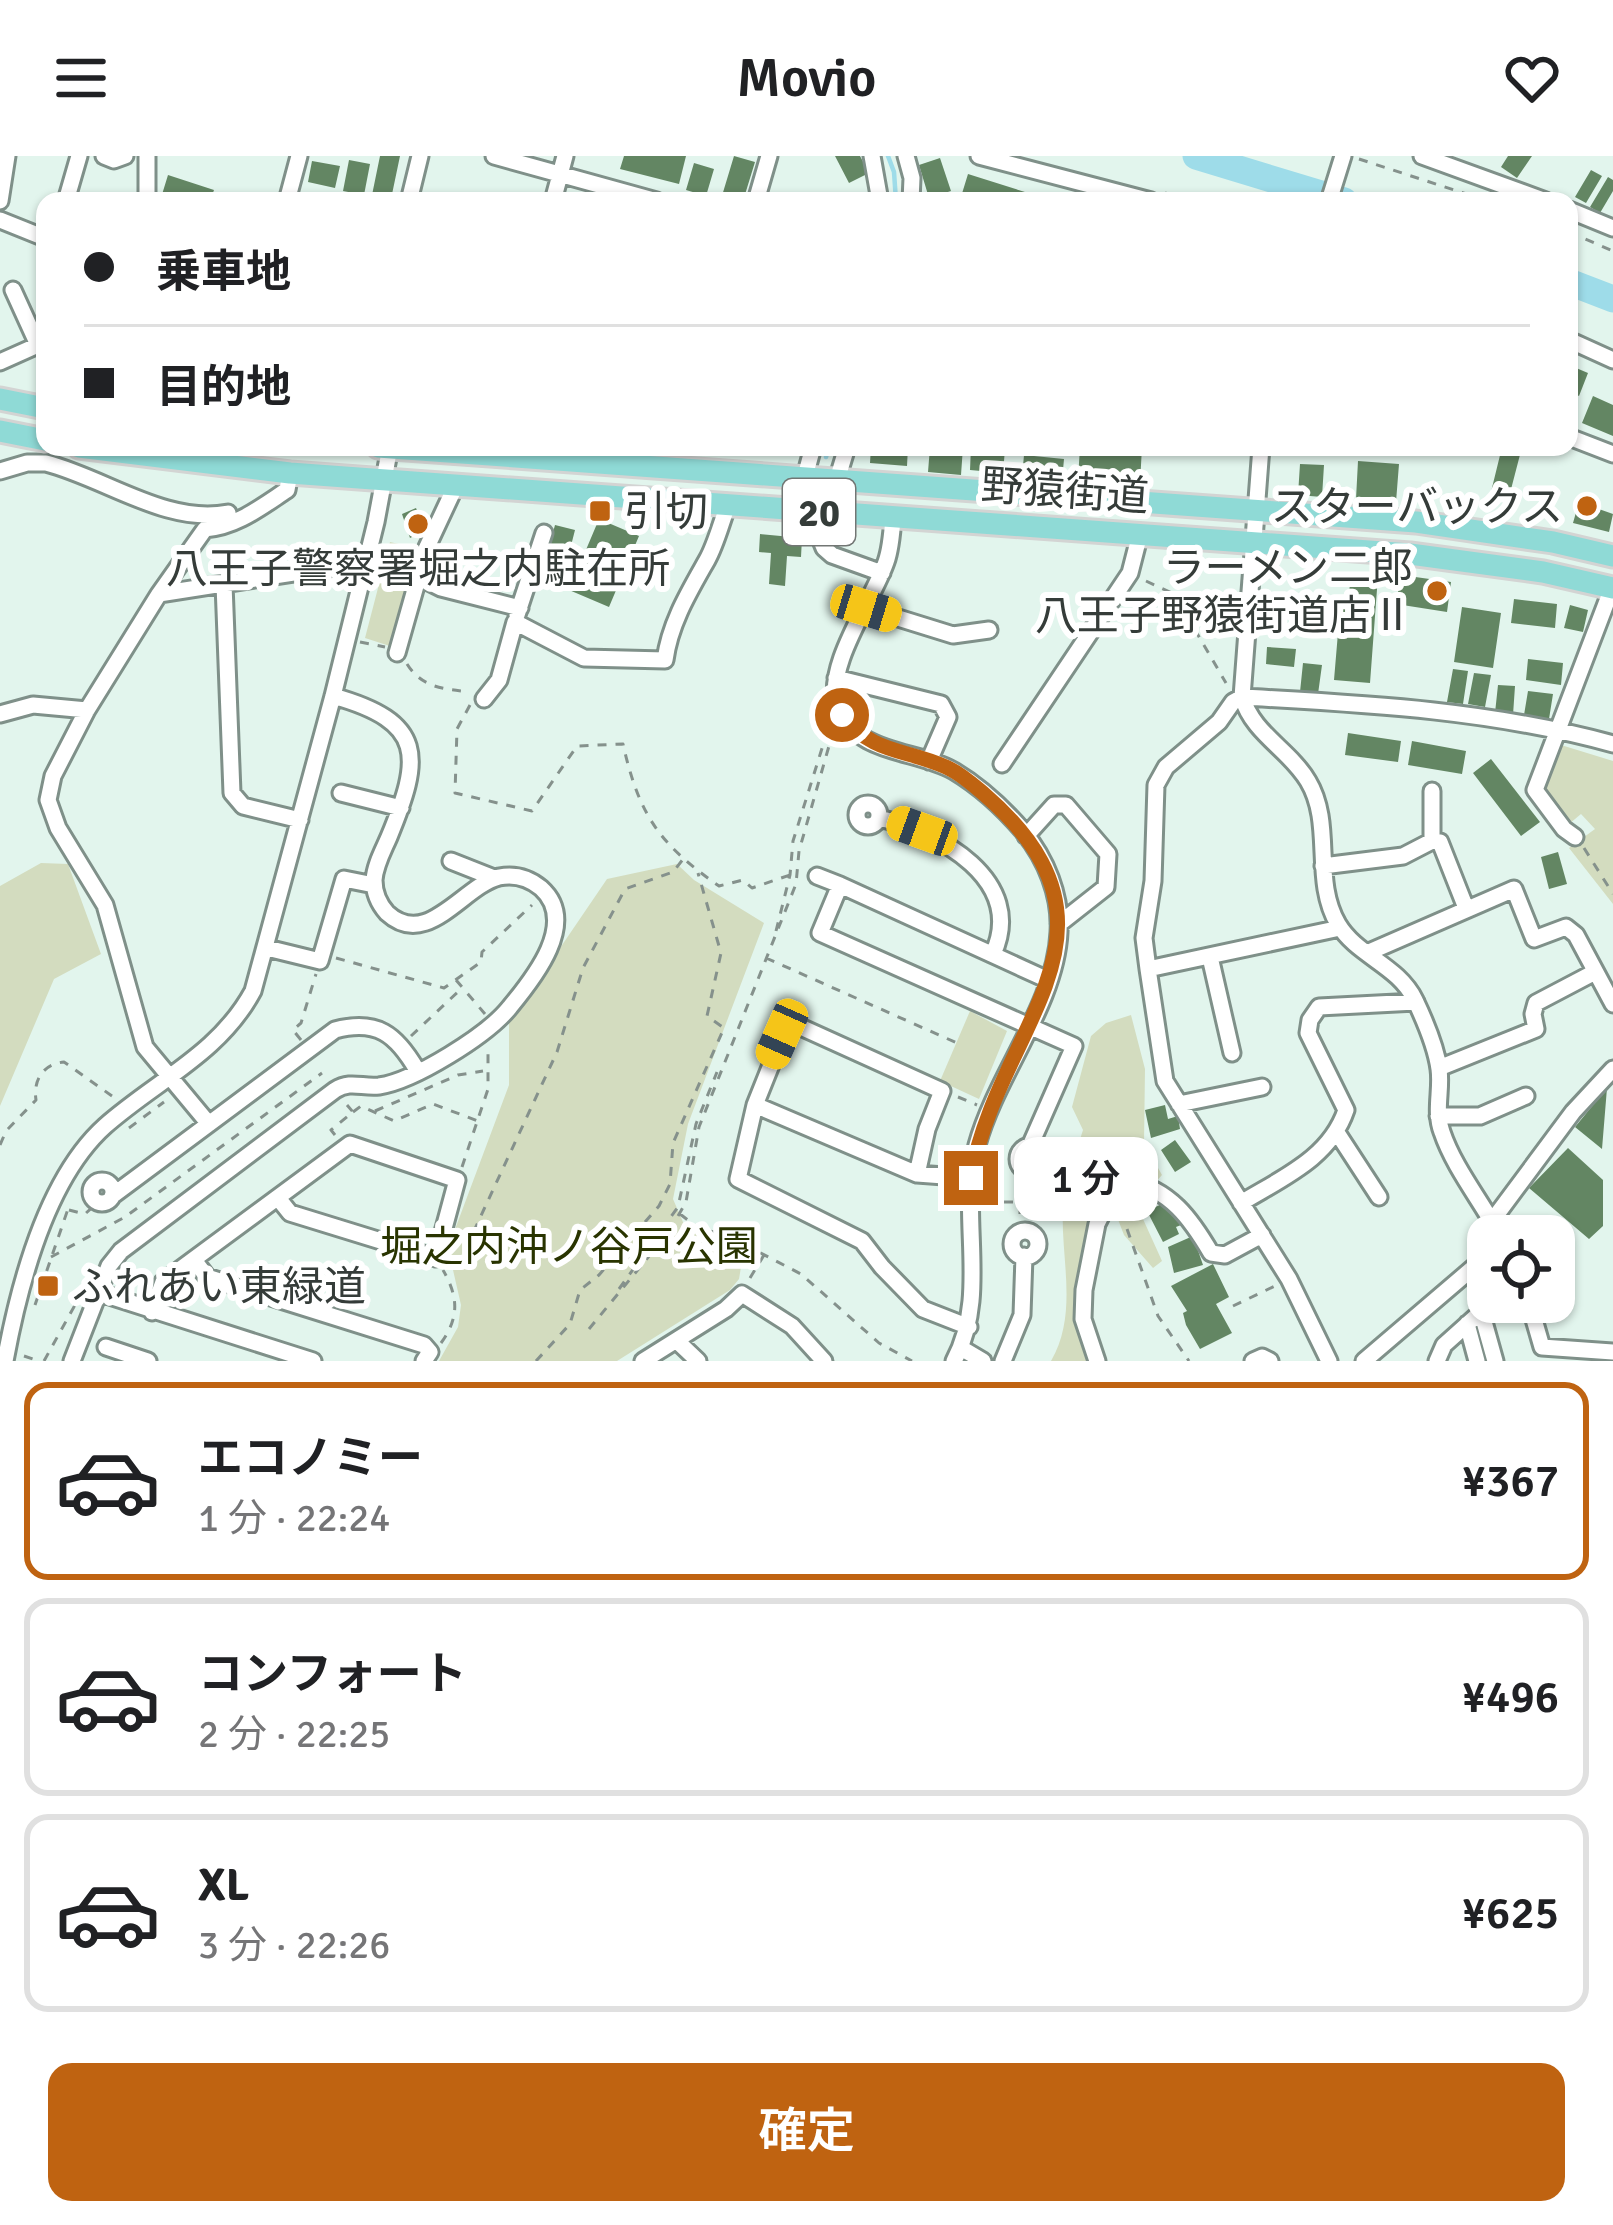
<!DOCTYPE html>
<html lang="ja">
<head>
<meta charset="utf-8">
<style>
	:root { --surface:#fff; --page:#f2f2f2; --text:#202124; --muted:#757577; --line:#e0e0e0; --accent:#bf6311 }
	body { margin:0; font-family:Signika,"Noto Sans JP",sans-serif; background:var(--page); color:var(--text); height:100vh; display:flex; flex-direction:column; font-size:45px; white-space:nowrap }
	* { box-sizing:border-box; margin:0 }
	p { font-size:39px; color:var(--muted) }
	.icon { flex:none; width:66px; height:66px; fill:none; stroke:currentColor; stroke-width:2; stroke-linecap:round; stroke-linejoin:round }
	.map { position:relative; height:1205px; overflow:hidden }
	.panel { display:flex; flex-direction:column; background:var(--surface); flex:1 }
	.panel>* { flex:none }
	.top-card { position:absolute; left:36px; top:36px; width:1542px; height:264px; border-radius:24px; box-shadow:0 3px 9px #0004; display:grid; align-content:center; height:264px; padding:0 48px; background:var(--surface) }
	.tools { position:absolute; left:1467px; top:1059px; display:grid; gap:24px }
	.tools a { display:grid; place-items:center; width:108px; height:108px; border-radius:24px; background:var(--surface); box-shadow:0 3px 9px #0004; font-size:60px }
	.end { position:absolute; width:54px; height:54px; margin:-27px; border:15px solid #bf6311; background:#fff; box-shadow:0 0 0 6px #fff }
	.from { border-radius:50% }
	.bubble { position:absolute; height:84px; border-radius:24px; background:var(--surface); box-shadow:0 3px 9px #0004; font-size:39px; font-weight:600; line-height:84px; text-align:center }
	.car { position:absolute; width:36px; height:72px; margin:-36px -18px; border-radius:15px; box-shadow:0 0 9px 3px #0007; background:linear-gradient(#f5c518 24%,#345 0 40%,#f5c518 0 76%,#345 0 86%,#f5c518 0) }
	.top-card b { display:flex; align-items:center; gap:42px; height:114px; font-size:45px }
	.top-card b+b { border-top:3px solid var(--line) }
	.top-card i { width:30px; height:30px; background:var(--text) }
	ul { padding:21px 0 0; list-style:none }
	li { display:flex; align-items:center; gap:36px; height:198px; margin:0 24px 18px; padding:0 24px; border:6px solid var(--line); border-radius:24px }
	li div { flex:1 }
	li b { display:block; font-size:45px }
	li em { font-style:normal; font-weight:600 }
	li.current { border-color:var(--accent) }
	li>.icon { width:108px; height:108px; stroke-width:1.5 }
	.button { display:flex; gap:24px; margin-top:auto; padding:24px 48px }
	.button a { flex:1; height:138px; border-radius:24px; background:var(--accent); color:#fff; font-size:48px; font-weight:600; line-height:138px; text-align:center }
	header { display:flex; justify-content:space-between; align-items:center; height:156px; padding:0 48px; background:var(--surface); font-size:54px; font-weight:600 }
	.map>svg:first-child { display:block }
	.green { fill:#d3dcbf }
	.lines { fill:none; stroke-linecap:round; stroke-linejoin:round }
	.stream { stroke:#9edce9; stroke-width:4.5 }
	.river { stroke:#9edce9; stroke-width:27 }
	.building { fill:#638663 }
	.minor-casing { stroke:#7f9089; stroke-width:21 }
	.major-casing { stroke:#d3d4d3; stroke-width:27 }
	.path { stroke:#85918c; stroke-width:3; stroke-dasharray:9 9; stroke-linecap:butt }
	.minor { stroke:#fff; stroke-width:15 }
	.major { stroke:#8fdad6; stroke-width:21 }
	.route { stroke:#bf6311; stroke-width:15 }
	.poi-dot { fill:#bf6311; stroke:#fff; stroke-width:4.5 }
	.labels { text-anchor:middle; stroke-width:12; stroke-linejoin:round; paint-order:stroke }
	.shield { fill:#fff; stroke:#727674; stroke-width:3 }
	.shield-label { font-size:39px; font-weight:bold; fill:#353c39 }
	.street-label { font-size:42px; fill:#353c39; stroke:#fff }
	.poi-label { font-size:42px; fill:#353c39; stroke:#fff; text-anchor:end }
	.park-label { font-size:42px; fill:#293400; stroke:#fff }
</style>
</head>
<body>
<header><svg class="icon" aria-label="menu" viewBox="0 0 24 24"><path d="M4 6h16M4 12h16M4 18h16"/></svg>Movio<svg class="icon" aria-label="heart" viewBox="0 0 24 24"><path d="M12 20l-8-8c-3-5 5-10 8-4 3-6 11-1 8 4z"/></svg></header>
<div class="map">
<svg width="1613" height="1205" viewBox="0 0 1613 1205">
	<rect width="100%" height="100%" fill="#e2f5ed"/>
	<path class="green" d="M390,386L420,393L396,492L365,482Z
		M1561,589L1613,605V748L1569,692L1595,673L1581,658L1569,668L1544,633Z
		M41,707L68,708L101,798L54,823L0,950V730Z
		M677,708L694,724L764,767L688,968L673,1043L686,1073L733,1093L742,1105L739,1123L730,1134L617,1205H439L458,1171L461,1149L448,1092L509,929V867L607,723Z
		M970,855L1007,875L979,943L940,925Z
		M1131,859L1145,913L1144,987L1162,1019L1143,1040L1138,1052L1162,1105L1153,1112L1124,1079L1114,1053L1104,1046C1087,1103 1067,1146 1089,1205H1051C1081,1153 1057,1094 1064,1038C1067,1016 1077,994 1083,974L1072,951L1091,880L1106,867Z"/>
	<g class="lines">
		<path class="stream" d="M888,0L894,16L896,45
			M826,301L829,291"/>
		<path class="river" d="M1196,0L1344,45
			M1569,126L1613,143"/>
	</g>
	<path class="building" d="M380,0H400L391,43L372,39Z
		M624,0H686L679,28L620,13Z
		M734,0L755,6L743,45L721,43Z
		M835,0H860L869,17L849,27Z
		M1508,0H1532L1517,22L1501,11Z
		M940,2L951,35L929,42L919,9Z
		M349,4L370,8L364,39L343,35Z
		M312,5L340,10L335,32L308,26Z
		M694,7L714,13L706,40L686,34Z
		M1591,14L1602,20L1586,47L1575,41Z
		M968,18L1025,36L1022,45L960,44Z
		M168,19L214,34L210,45H160Z
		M1608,21L1613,24V35L1600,57L1590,51Z
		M1569,209L1588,217L1579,240L1569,235Z
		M1593,240L1613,249V280L1582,267Z
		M871,291H908L907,310L870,307Z
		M930,291H963L961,319L928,316Z
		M971,291L1005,293L1003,317L970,314Z
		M1080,291H1142L1140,327L1078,323Z
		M1502,291H1522L1509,341L1491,336Z
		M1024,299L1064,303L1062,325L1022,321Z
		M1358,305L1399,308L1396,346L1356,343Z
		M1300,308L1324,309L1322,341L1298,339Z
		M1579,346L1613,358L1609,376L1573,367Z
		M416,352L418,357L422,356L426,374L410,382L402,358Z
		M599,363L639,380L609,451L569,434Z
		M555,369L575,374L561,429L540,424Z
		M760,378L802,382L801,401L787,400L785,430L769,428L771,397L759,396Z
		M1360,418L1378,420L1370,527L1334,524L1340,453H1348L1350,426H1360Z
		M1401,419L1451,426L1447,456L1396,448Z
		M1514,443L1557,448L1555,472L1511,467Z
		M1570,449L1588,454L1583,476L1564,472Z
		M1462,451L1501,457L1493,512L1454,506Z
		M1267,491L1296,493L1294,511L1266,508Z
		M1528,503L1563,507L1561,529L1526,524Z
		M1303,507L1322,509L1318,538L1300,536Z
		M1453,513L1468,515L1463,548L1447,546Z
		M1474,517L1491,519L1485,551L1468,548Z
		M1498,529L1515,530L1513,559L1495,557Z
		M1528,535L1553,538L1549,563L1524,559Z
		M1348,577L1401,585L1398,606L1345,599Z
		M1412,585L1466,595L1462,618L1408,609Z
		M1491,603L1540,666L1521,680L1473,617Z
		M1558,696L1567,728L1549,733L1541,701Z
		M1607,932L1602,993L1575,971Z
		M1165,949L1168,963L1178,960L1180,973L1151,982L1145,954Z
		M1175,984L1191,1006L1175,1016L1161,994Z
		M1568,992L1603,1024V1070L1589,1083L1529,1032Z
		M1166,1046L1181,1069L1176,1071L1179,1078L1163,1086L1147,1055Z
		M1193,1080L1203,1109L1174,1117L1168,1091Z
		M1213,1108L1229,1141L1216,1148L1232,1177L1200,1193L1186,1169L1183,1157L1187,1155L1171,1130Z"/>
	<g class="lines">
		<defs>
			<path id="minor" d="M104,0L114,4L125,0
				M147,0V45
				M494,0L657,45
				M872,0L880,45
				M906,0L912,22L911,45
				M979,0L1151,45
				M1422,0L1546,45
				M0,45L7,0
				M66,45L79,0
				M287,45L299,0
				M409,45L420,0
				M553,45L565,0
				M756,45L769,0
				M1329,45L1343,0
				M1569,54L1613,72
				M0,64L45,82
				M1569,184L1613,204
				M0,206L38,189L13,134
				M1569,281L1613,298
				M813,291L804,324L809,355L824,392L832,399L882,417
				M1261,291L1242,541C1253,578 1289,593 1308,625C1334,668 1312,724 1338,768C1357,800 1398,809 1415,844C1424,863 1436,891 1439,913C1442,934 1434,955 1442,976C1454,1012 1482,1046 1500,1080
				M0,315L27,307H46C105,322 166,369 228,357
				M290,317L287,334C261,351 236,371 205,373L159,438L326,412L365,411
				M837,324L847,291
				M893,361C892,376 891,392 886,406C873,444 823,512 838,551C857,600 916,593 954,615C979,630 1004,653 1023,675C1046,703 1061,739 1059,776C1056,848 996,919 977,989C958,1060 990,1138 954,1205
				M419,421L441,432L520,452
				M224,428L232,637L243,650L300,664
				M159,438L87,554L53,620L48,644L58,672L105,749L145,891L209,968
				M866,452L953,479L989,474
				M517,459L544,377
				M397,497L427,391L456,329
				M836,522L941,548L948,561L929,605
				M484,543L499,524L515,466L584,502L665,504C670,467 689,436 707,404C716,388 721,367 728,349
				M0,558L33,549L87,554
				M1002,608L1130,417L1140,378
				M1432,635V685
				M341,637L401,652
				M857 659a11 11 0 1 1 22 0a11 11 0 1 1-22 0Z
				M879,662C939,676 1027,724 993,798
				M1026,680L1054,649H1066L1108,698L1106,731L1059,768
				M1575,681L1564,673L1535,634L1612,432
				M451,705L494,722
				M1323,710L1403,700L1432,685L1440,686L1466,752
				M817,720L840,729
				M267,792L320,805L344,723L374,729
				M1367,797L1514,733L1534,783L1566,771L1576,779L1613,848
				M1210,801L1232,897
				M1148,813L1144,782L1153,725L1156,629L1166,611L1219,566L1233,546L1242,541C1368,548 1490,554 1613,588
				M1439,912L1536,873L1533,858L1536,847L1595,816
				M1179,948L1262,931
				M755,949L917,1018
				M1438,960H1480L1526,940
				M1336,975L1379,1041
				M1030,990L1074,890L820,777L840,729L1048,824
				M1018 1003a13 13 0 1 1 26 0a13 13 0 1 1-26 0Z
				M91 1036a11 11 0 1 1 22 0a11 11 0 1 1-22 0Z
				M112,1040L335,874C377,863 396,878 417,914
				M1241,1047C1282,1022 1330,1002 1346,954L1308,877L1310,864L1319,851L1416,846
				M1492,1065L1573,956L1613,913
				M1012 1088a13 13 0 1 1 26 0a13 13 0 1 1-26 0Z
				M194,1104L207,1121L424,1189L430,1196L424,1205
				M97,1136L313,1205
				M1529,1146L1542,1191L1613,1196
				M1481,1155L1495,1205
				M152,1156L163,1126L350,988L457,1024L436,1102L290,1057L278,1042
				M1467,1168L1477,1205
				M969,1171L923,1153L882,1111L862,1085L738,1023L755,949L787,869L794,868L942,935L927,973L917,1018L971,1022
				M677,1185L698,1205
				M106,1191L148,1205
				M961,1192L983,1205
				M5,1205C19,1129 46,1023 105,970C157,924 219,898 253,835L333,540L376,366L390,291
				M72,1205L109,1110L121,1095L335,934C351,924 362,932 379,930C414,925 488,879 510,851C534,822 579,766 541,732C529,722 514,718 499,721C463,730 427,794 387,757C379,748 374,736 374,724C375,709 383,695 389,681C422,601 426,566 333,540
				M643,1205L726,1153L742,1138L792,1170L824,1205
				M1003,1205L1022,1159L1024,1100
				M1097,1205L1083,1163L1084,1134L1097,1068L1112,1038L1128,1025C1170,1033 1191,1063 1211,1097L1225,1099L1262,1079
				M1253,1205L1262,1201L1270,1205
				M1329,1205L1289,1123L1165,925L1148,813L1340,772
				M1364,1205L1488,1099
				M1437,1205L1444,1189L1492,1146"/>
			<path id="major" d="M0,243L45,252
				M0,275L45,284
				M79,291L290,317L1410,398L1543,416L1613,432
				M378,291L1416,366L1553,386L1613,400"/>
		</defs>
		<use href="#minor" class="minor-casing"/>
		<use href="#major" class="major-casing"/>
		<path class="path" d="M1359,3L1488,45
			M1165,37L1192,45
			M1569,76L1613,95
			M1146,425L1174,438L1226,527
			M360,486L385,491
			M407,508C422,532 444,533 470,536
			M470,549L457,573L455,637L532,655L577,590L623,588C639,659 659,688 719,730L743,724L752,732L790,719
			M1584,692L1613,738
			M776,775L790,719L793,685L829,570
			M336,802L444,832L481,806L482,796L532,749
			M766,802L957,887
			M456,824L485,858
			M411,880L462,832
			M301,884L293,874L301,867L316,818
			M958,941L977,949
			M375,955L458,919L483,915
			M353,956L361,950L394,965L433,948L478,965
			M129,972L164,946
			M335,979L331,974L353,956L347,949
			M0,989L6,975L36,944C33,924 43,908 64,906L112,940
			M462,1011L488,933V894
			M986,1046H1018
			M69,1054L85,1058L96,1048
			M1121,1056L1158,1160L1189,1205
			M680,1058L697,1071L728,1080L801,1118L879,1187L912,1205
			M1020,1076V1046L1034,1015
			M466,1092L557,896L583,812L625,733L673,716L684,702
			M51,1101L125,1061L322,917
			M750,1122L764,1099
			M619,1133L678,1051L696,968L717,916
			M35,1149L69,1050
			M1233,1150L1277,1129
			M589,1173L669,1076L686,1046L699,971L796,728L799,695L833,576
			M441,1187C459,1162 459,1142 443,1114
			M24,1200L39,1205
			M44,1205L80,1140
			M536,1205L570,1168L580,1134L599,1119L659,1050L670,1028L673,987L724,872L707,860L721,797L698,717"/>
		<use href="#minor" class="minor"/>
		<use href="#major" class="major"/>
	</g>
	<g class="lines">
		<path class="route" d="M842,559C874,599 904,592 946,611C960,617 972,628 984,638C1144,776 997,869 971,1022"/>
	</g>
	<g class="poi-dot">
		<circle cx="1587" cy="350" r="12"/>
		<rect x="588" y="343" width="24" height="24" rx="6"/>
		<circle cx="418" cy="368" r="12"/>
		<circle cx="1437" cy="435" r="12"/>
		<rect x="36" y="1118" width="24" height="24" rx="6"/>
	</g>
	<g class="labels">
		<rect class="shield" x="783" y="323" width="72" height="66" rx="9"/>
		<g class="shield-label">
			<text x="819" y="370">20</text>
		</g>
		<g class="street-label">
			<text transform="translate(1065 334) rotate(4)" y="15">野猿街道</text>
		</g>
		<g class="poi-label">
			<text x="1563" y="365">スターバックス</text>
			<text x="624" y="370" text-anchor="start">引切</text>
			<text x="1413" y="426">ラーメン二郎<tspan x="1413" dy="48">八王子野猿街道店Ⅱ</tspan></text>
			<text x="418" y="427" text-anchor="middle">八王子警察署堀之内駐在所</text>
			<text x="72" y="1145" text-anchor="start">ふれあい東緑道</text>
		</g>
		<g class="park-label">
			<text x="569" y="1105">堀之内沖ノ谷戸公園</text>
		</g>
	</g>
</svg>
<div class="tools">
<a><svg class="icon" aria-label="locate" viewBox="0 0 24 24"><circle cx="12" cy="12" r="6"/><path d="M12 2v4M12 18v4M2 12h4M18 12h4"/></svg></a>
</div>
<i class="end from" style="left:842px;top:559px"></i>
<i class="end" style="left:971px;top:1022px"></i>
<div class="bubble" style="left:1014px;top:981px;width:144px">1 分</div>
<i class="car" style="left:866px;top:452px;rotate:107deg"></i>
<i class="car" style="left:922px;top:675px;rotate:290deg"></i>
<i class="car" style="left:782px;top:878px;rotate:204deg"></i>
<div class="top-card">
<b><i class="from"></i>乗車地</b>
<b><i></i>目的地</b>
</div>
</div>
<section class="panel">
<ul>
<li class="current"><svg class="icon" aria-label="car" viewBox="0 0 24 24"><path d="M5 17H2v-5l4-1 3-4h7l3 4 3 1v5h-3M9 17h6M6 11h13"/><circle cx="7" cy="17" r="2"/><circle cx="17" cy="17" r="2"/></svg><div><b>エコノミー</b><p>1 分 · 22:24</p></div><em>¥367</em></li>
<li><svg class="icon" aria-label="car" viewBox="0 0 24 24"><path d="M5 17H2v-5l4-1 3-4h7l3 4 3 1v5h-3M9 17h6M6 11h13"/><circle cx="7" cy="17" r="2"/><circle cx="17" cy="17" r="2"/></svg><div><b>コンフォート</b><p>2 分 · 22:25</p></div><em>¥496</em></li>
<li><svg class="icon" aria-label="car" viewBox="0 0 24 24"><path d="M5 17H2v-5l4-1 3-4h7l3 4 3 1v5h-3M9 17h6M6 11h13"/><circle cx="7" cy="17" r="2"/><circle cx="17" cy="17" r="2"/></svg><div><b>XL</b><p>3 分 · 22:26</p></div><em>¥625</em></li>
</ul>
<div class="button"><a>確定</a></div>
</section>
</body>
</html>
